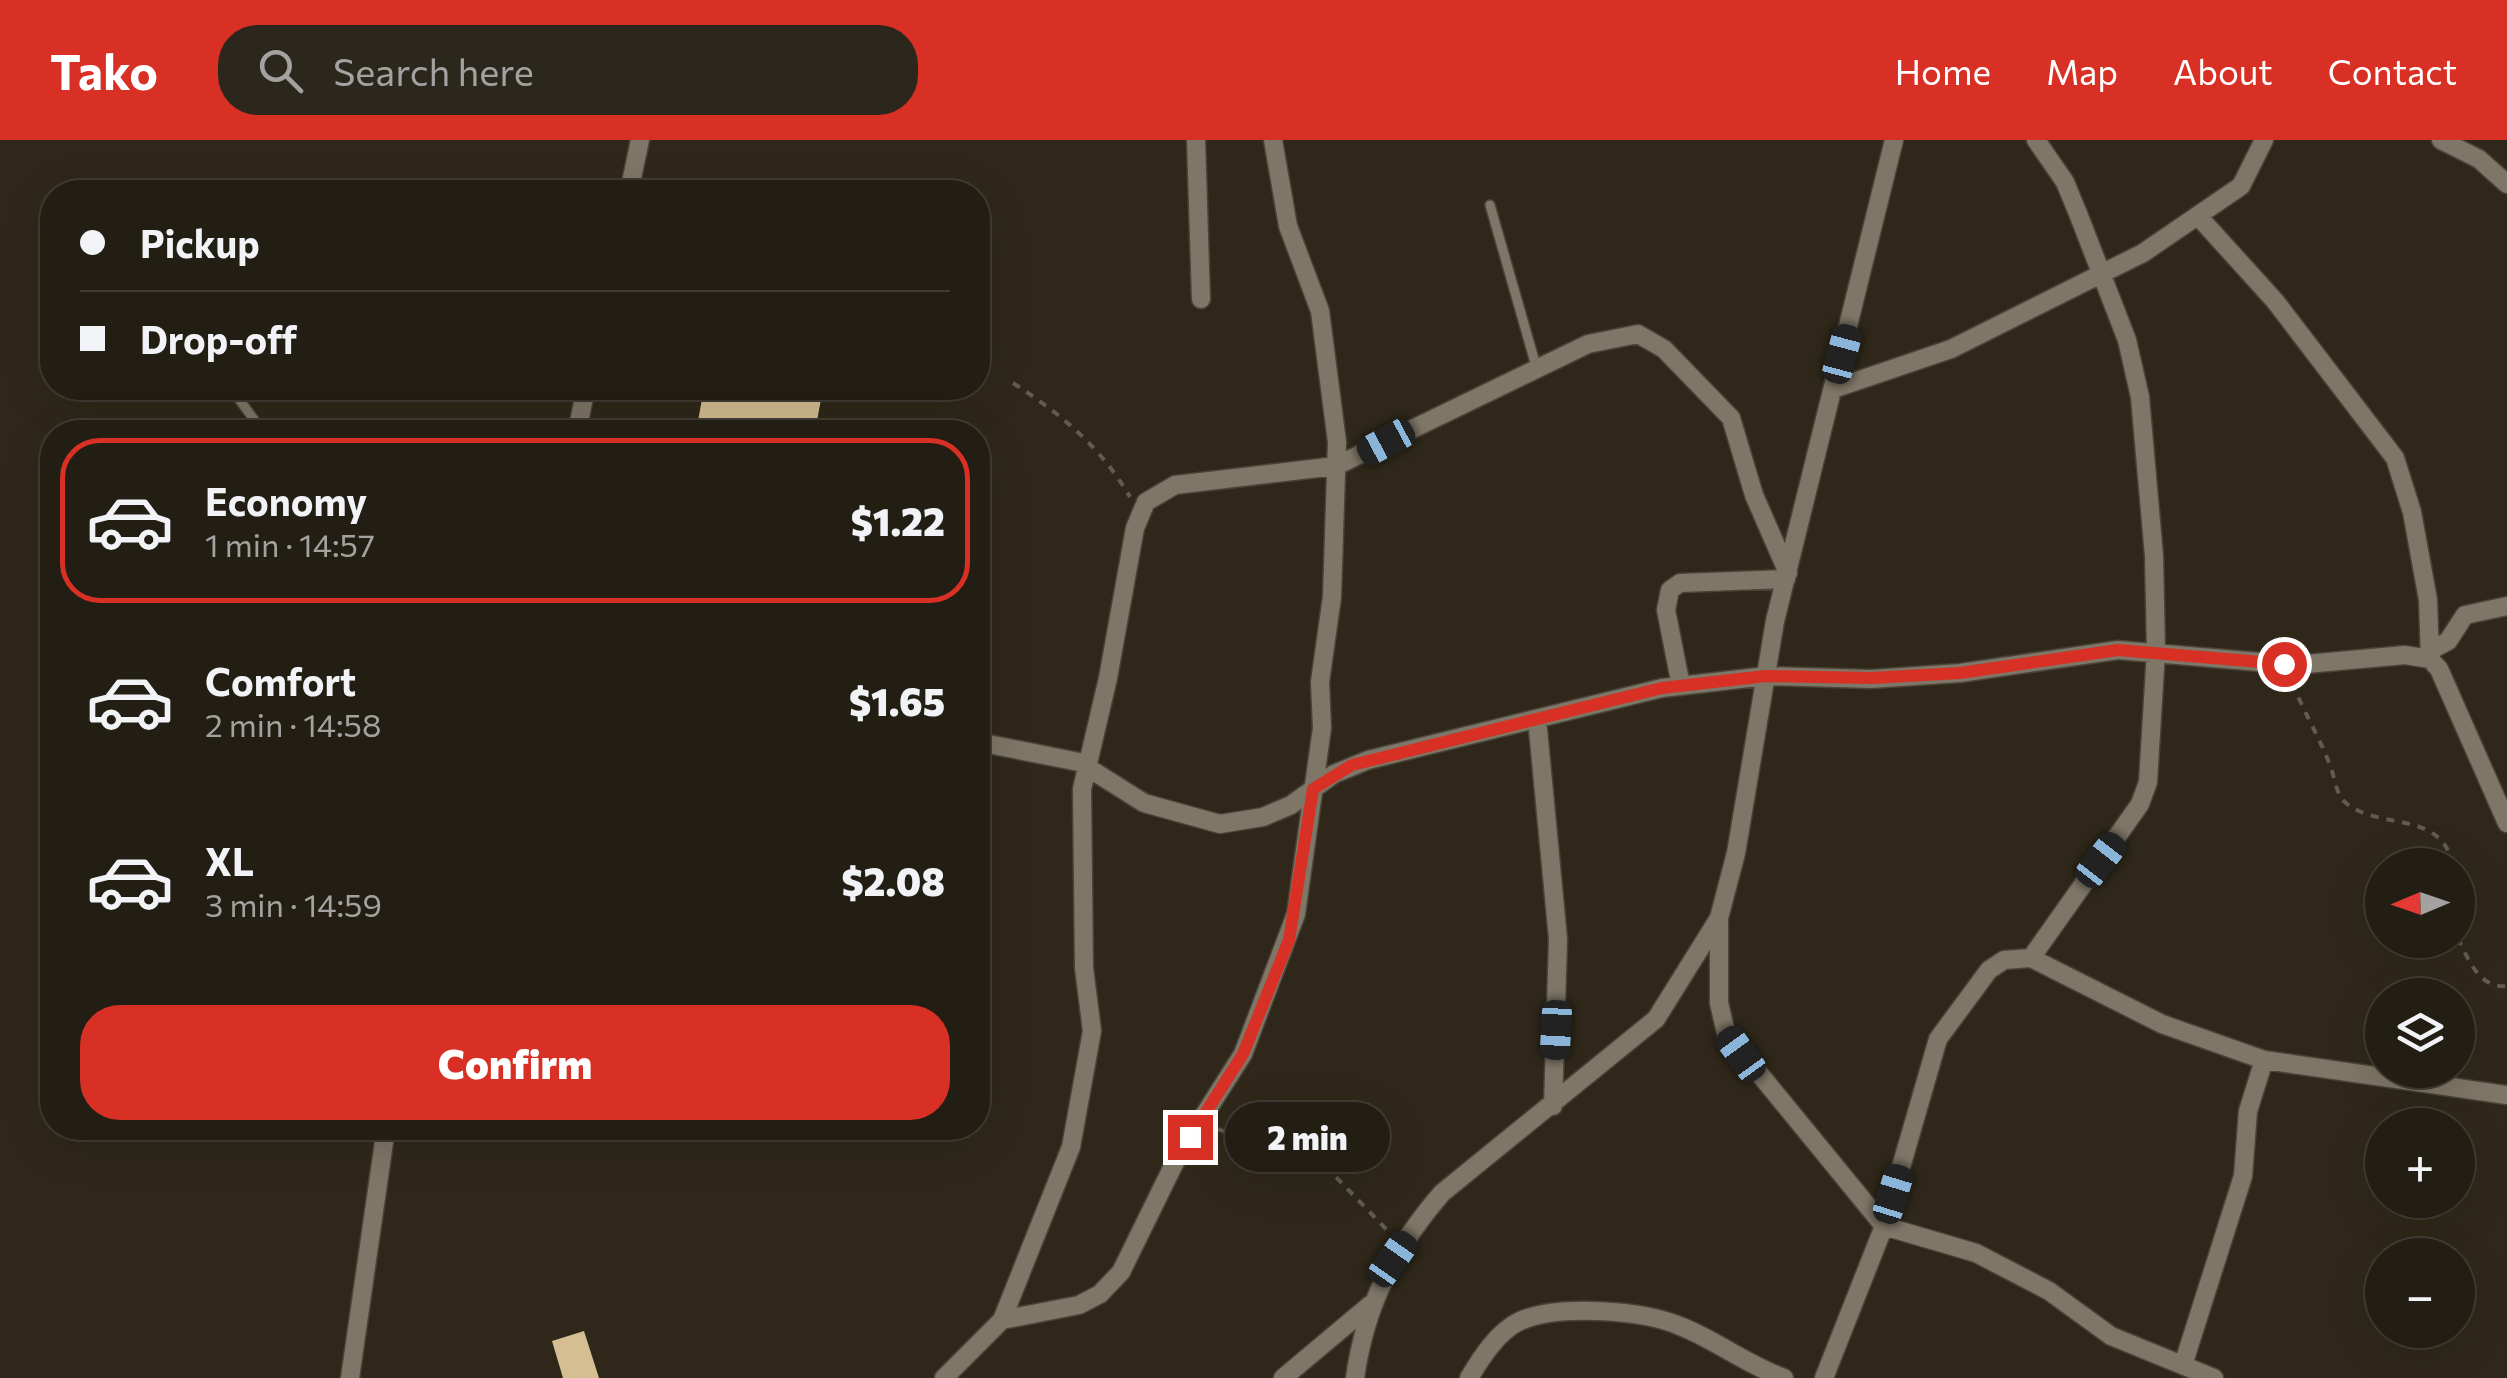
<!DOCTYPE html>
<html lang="en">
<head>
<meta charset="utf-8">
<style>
	:root { --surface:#231e14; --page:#2b271d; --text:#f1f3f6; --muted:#a3a2a0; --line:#403c34; --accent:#d93025 }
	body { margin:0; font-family:Commissioner,sans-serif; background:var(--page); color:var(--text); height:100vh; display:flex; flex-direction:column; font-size:38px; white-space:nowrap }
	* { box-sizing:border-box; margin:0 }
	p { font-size:32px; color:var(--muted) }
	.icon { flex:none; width:55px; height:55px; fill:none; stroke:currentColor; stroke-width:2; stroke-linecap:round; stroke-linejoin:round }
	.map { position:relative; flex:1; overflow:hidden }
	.drawer { position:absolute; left:40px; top:280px; width:950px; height:720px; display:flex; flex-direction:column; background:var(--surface); border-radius:40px; box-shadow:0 10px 40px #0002,0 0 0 2px var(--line) }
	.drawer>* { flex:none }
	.top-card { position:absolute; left:40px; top:40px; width:950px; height:220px; border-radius:40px; box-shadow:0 10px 40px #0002,0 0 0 2px var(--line); display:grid; align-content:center; height:220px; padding:0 40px; background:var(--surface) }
	.needle { width:65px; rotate:268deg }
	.tools { position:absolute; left:2365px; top:708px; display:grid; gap:20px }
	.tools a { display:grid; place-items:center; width:110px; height:110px; border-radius:50%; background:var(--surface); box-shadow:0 10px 40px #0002,0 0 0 2px var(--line); font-size:50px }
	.end { position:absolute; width:45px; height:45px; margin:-22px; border:12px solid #d93025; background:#fff; box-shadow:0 0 0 5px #fff }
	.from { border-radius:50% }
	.bubble { position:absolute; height:70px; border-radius:35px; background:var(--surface); box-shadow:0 10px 40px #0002,0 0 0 2px var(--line); font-size:32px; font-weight:800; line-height:70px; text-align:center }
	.car { position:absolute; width:30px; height:60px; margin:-30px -15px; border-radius:12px; box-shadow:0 0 8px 2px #0007; background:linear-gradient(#222 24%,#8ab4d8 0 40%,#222 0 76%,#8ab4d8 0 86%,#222 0) }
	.top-card b { display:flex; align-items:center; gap:35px; height:95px; font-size:38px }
	.top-card b+b { border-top:2px solid var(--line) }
	.top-card i { width:25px; height:25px; background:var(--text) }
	ul { padding:18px 0 0; list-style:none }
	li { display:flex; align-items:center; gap:30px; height:165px; margin:0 20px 15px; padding:0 20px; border:5px solid transparent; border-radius:40px }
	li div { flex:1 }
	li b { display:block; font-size:38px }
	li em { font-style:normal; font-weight:800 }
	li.selected { border-color:var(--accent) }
	li>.icon { width:90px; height:90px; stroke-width:1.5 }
	.action { display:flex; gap:20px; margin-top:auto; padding:20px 40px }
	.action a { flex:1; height:115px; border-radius:40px; background:var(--accent); color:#fff; font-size:40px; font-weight:800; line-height:115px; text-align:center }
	header { display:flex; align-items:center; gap:60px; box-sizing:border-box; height:140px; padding:0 50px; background:var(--accent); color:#fff }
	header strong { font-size:48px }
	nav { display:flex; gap:55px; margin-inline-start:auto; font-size:35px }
	.search { width:700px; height:90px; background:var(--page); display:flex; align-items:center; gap:25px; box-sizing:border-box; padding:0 35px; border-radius:40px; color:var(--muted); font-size:38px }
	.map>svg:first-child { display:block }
	.building { fill:#d5be91 }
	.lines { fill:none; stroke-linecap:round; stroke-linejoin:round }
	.service-casing { stroke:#494338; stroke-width:12 }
	.minor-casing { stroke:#494338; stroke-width:21 }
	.path { stroke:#625c4f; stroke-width:4; stroke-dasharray:8 8; stroke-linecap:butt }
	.service { stroke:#7e7666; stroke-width:9 }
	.minor { stroke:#7e7666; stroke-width:18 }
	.route { stroke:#d93025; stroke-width:12 }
</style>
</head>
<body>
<header>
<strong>Tako</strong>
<div class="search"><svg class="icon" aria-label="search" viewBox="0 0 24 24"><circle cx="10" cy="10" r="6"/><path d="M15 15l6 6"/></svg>Search here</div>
<nav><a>Home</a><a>Map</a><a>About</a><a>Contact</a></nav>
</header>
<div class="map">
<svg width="2507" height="1238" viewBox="0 0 2507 1238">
	<rect width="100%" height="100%" fill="#2f281a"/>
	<path class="building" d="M704,248H823L815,292H696Z
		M584,1191L599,1238H563L552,1201Z"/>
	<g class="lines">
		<defs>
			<path id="service" d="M1490,65L1536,226
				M231,248L263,292"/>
			<path id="minor" d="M1196,0L1201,159
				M2441,0L2479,19L2507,44
				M629,52L640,0
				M2198,76L2275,161L2395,318L2412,372L2428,460L2430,519
				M1833,249L1951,209L2143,113L2241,46L2264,0
				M577,292L586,248
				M2431,510L2448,501L2465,475L2507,466
				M1681,546L1666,470L1670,450L1680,443L1786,439
				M1537,579L1558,799L1553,966
				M978,602L1079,622L1144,663L1220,684L1263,677L1291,665L1334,634L1368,620L1662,548L1766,536L1871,539L1960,533L2118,510L2295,525L2405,515L2430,519L2439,529L2507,683
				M1719,782V863L1726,893L1884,1086L1976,1113L2049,1151L2111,1196L2214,1238
				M2031,818L2140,664L2148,642L2156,511L2154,416L2140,257L2127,200L2079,76L2065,42L2036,0
				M1002,1180L1079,1165L1100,1154L1121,1132L1178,1016L1243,914L1296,774L1322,588L1320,542L1332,457L1337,302L1320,171L1288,86L1273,0
				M2184,1222L2243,1036L2248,971L2264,920
				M350,1238L386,988
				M944,1238L1002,1180L1071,1007L1092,891L1084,828L1082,649L1108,538L1135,388L1146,362L1175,345L1336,326L1588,204L1638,194L1664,209L1731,278L1754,355L1788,433
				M1283,1238L1370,1165
				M1355,1238C1365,1166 1394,1108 1442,1053L1656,879L1719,778L1736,713L1775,481L1894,0
				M1469,1238C1481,1218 1498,1191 1520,1181C1558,1164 1642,1170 1680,1186C1716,1200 1747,1225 1784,1238
				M1824,1238L1884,1086L1938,899L1989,830L2004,820L2031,818L2162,884L2264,920L2507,955"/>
		</defs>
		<use href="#service" class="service-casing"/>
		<use href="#minor" class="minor-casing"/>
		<path class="path" d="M1013,243C1062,275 1100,306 1130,357
			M2292,543C2304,572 2320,598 2331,628C2335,639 2336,655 2346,663C2380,691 2441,669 2453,725
			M2458,798C2468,819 2479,849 2507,846
			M1218,989L1333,1034L1390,1093"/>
		<use href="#service" class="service"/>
		<use href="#minor" class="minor"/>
	</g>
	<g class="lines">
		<path class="route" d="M1190,997L1243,914L1289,800L1313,649L1352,625L1662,548L1766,536L1871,538L1960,533L2118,510L2284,524"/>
	</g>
</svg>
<div class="tools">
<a><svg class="needle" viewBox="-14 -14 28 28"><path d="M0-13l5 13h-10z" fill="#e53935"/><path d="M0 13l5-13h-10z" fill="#a3a2a0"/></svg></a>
<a><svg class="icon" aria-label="layers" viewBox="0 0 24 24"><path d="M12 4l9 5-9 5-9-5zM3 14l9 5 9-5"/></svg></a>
<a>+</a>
<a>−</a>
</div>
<i class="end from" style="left:2284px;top:524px"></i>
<i class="end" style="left:1190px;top:997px"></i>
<div class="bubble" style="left:1225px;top:962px;width:165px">2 min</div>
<i class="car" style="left:1842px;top:214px;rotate:15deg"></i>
<i class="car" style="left:1386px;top:302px;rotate:242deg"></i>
<i class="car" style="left:2101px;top:720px;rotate:38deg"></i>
<i class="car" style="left:1556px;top:890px;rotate:183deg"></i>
<i class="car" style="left:1741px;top:914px;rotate:324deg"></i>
<i class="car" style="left:1893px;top:1054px;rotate:17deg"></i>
<i class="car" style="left:1393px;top:1119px;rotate:35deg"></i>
<div class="top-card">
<b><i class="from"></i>Pickup</b>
<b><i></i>Drop-off</b>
</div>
<section class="drawer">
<ul>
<li class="selected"><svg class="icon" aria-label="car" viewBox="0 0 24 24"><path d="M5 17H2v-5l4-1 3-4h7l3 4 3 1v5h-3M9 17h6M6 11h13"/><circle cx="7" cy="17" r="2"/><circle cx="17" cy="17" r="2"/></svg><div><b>Economy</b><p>1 min · 14:57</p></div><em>$1.22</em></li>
<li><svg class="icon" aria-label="car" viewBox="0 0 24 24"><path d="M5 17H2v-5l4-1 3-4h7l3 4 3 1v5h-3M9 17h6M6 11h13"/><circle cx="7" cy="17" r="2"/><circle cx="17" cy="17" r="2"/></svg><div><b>Comfort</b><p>2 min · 14:58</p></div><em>$1.65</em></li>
<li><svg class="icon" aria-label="car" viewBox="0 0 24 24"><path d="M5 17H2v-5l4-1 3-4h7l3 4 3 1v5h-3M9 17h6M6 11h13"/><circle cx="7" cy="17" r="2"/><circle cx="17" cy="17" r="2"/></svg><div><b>XL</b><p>3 min · 14:59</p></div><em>$2.08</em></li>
</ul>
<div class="action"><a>Confirm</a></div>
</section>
</div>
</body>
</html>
